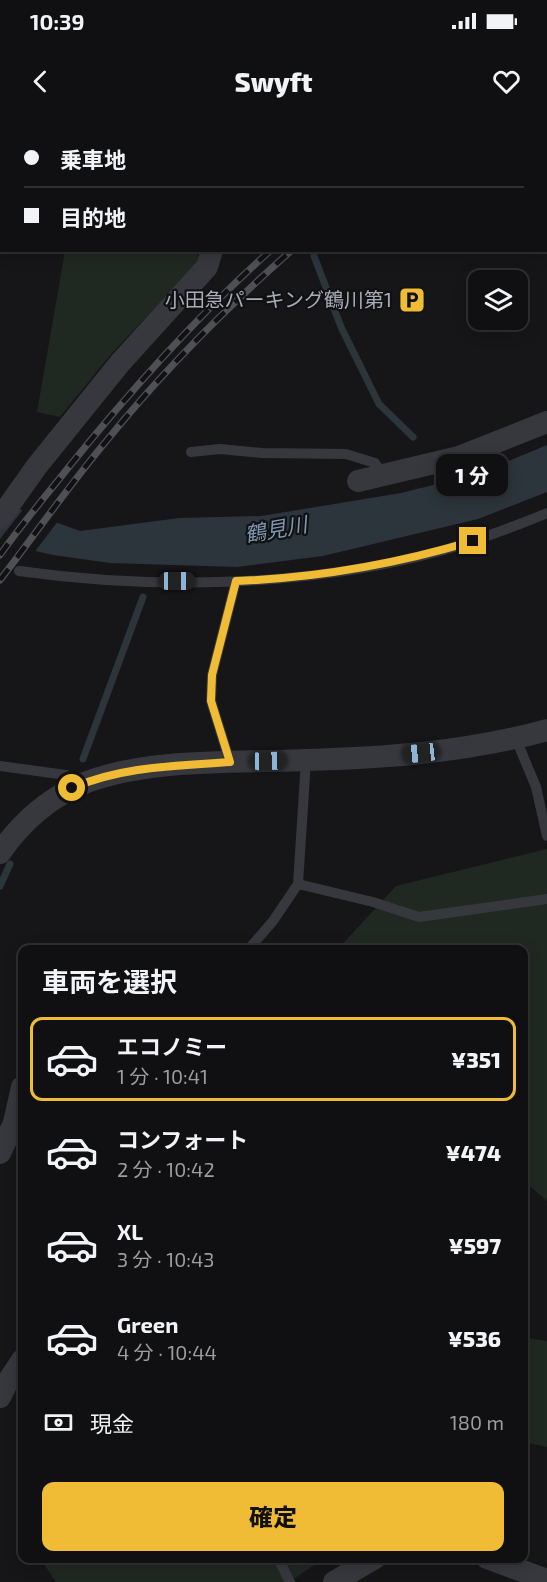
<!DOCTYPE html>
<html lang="ja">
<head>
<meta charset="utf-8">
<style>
	:root { --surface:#101012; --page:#19191b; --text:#f1f3f6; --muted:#9c9d9f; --line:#303032; --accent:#f1bc35 }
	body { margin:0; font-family:"Exo 2","Noto Sans JP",sans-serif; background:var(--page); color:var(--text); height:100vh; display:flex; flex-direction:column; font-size:22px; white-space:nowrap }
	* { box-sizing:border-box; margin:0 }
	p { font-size:20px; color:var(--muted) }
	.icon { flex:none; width:33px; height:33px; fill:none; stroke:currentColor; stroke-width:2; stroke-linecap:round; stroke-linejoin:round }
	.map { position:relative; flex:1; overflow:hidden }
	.sheet { position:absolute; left:18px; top:825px; width:510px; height:618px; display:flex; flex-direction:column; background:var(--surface); border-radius:12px; box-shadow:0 3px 15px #0003,0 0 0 2px var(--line) }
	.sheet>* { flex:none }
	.banner { position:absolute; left:0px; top:0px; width:548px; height:132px; box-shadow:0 3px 15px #0003,0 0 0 2px var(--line); display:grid; align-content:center; height:132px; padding:0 24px; background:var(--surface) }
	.fabs { position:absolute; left:468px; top:150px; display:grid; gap:12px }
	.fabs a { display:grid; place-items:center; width:60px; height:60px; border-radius:12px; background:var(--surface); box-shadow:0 3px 15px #0003,0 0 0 2px var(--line); font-size:30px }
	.end { position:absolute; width:27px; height:27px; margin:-14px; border:8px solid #f1bc35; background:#111; box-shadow:0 0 0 3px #111 }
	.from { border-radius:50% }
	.bubble { position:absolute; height:42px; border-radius:12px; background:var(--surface); box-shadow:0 3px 15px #0003,0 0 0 2px var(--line); font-size:20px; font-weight:800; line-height:42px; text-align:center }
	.car { position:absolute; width:18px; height:36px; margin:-18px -9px; border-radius:8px; box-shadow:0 0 4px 2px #0007; background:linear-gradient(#222 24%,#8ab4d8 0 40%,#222 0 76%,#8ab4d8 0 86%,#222 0) }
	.banner b { display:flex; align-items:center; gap:21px; height:57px; font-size:22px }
	.banner b+b { border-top:2px solid var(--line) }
	.banner i { width:15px; height:15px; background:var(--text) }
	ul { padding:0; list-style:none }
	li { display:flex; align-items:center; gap:18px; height:84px; margin:0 12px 9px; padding:0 12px; border:3px solid transparent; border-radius:12px }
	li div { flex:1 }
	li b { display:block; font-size:22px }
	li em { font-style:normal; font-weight:800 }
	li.current { border-color:var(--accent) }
	li>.icon { width:54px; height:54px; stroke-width:1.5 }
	h2 { padding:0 24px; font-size:27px; line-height:72px }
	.pay { display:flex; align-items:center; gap:15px; height:66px; padding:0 24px; font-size:22px }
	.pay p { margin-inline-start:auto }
	.cta { display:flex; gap:12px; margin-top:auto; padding:12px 24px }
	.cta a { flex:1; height:69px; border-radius:12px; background:var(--accent); color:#111; font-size:24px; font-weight:800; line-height:69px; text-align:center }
	.status { display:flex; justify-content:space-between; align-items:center; height:42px; padding:0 30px; background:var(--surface); direction:ltr }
	.status svg { height:16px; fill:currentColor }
	header { display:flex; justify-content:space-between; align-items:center; height:78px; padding:0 24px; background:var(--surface); font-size:27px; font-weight:800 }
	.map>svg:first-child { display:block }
	.green { fill:#202822 }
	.water { fill:#2c343c }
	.pier { fill:#161618 }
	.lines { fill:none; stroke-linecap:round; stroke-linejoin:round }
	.stream { stroke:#2c343c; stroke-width:7 }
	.lane { stroke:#37383d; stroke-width:10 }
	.street { stroke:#37383d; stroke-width:22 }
	.rail-casing { stroke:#4e5056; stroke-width:7 }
	.rail { stroke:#111113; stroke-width:4.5; stroke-dasharray:14; stroke-linecap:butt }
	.route { stroke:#f1bc35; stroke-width:8 }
	.labels { text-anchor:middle; stroke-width:4.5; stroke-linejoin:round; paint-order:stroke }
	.poi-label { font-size:20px; fill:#a8acb8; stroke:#111113; text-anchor:end }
	.water-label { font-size:21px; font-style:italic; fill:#7f98b3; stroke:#111113 }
</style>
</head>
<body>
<div class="status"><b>10:39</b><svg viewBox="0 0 49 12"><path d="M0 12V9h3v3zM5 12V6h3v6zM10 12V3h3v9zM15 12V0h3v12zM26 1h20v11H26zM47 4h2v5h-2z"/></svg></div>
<header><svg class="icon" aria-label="back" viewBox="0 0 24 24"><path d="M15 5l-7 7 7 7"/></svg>Swyft<svg class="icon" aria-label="heart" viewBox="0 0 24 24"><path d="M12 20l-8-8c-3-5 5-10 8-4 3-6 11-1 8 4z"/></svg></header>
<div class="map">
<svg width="547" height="1462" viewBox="0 0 547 1462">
	<rect width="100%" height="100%" fill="#161618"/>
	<path class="green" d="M65,131H197L200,141L112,233L60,297L37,292Z
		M547,729V1081L524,1061V830H337L396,766Z
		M528,1218L547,1221V1327L524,1322V1222Z
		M40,1438L323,1439L289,1462H56Z"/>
	<path class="water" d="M547,325V372L478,399L323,436L237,447L110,443L53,435L0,423V382L80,411L179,398L261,396L401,373L477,354Z"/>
	<path class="pier" d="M24,388L59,400L33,434L0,426V419Z"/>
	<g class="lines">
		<path class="stream" d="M245,0L246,2
			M314,136L341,207L379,284L413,317
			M448,354L455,368
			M83,639L143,477
			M0,766L10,744"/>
		<path class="lane" d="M191,332L220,329L262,333L346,334L375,343L384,356
			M19,451C155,470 311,467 444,430C479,420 513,407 547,393
			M516,619L536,667L547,716
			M230,642L211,581L212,555L236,461
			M0,646L66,655L82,661
			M298,764L373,782L419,797L547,779
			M248,830L273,801L298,764L306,640
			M278,1438L290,1462"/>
		<path class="street" d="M374,2L376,0
			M358,361L459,337L547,302
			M0,398L37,346L120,243L207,147L212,130
			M0,733C21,702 52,675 87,662C151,638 236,643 304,640C385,638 468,632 547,610
			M0,1033L14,1003L22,967
			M0,1277L7,1263L22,1240
			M487,1438L547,1460
			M334,1462L375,1438"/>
		<defs>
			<path id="rail" d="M427,2L429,0
				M447,2L448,0
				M0,435C21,405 45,377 68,348C130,271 197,196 271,130
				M0,460C36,413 70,364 108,319C163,251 226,188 292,130"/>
		</defs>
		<use href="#rail" class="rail-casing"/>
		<use href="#rail" class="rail"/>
	</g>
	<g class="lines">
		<path class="route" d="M72,668C122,646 177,646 230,642L211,581L212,555L236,461C316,458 396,444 473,421"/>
	</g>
	<defs>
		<symbol id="parking-square" viewBox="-11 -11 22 22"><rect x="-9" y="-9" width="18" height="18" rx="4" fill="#f1bc35" stroke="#111113"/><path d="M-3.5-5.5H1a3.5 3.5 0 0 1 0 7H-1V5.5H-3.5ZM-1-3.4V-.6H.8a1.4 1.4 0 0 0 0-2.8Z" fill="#111"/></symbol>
	</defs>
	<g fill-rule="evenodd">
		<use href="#parking-square" x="397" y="165" width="30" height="30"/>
	</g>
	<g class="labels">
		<g class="poi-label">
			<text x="392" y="187">小田急パーキング鶴川第1</text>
		</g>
		<g class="water-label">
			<text transform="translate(276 410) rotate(-10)" y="7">鶴見川</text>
		</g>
	</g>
</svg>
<div class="fabs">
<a><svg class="icon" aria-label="layers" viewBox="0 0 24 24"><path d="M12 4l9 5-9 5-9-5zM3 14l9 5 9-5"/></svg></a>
</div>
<i class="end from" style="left:72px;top:668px"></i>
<i class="end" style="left:473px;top:421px"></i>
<div class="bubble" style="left:436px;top:334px;width:72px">1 分</div>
<i class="car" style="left:177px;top:461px;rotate:90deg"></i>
<i class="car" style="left:421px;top:633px;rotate:264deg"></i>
<i class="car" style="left:268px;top:641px;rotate:89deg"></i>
<div class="banner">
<b><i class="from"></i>乗車地</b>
<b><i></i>目的地</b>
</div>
<section class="sheet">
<h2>車両を選択</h2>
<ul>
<li class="current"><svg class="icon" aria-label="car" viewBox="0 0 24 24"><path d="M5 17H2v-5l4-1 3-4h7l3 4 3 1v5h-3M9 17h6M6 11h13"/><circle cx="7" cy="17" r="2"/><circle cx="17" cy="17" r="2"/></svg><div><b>エコノミー</b><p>1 分 · 10:41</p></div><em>¥351</em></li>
<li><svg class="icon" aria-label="car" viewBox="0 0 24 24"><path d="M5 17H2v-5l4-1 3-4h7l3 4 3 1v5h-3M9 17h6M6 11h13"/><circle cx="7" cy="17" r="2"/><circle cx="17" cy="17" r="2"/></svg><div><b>コンフォート</b><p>2 分 · 10:42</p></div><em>¥474</em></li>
<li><svg class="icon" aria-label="car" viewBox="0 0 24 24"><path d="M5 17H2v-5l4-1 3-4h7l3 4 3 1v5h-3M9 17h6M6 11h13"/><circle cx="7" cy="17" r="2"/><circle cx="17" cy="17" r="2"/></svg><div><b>XL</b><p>3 分 · 10:43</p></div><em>¥597</em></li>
<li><svg class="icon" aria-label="car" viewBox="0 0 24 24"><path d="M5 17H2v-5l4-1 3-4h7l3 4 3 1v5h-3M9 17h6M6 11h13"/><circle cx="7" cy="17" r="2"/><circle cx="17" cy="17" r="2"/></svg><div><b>Green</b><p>4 分 · 10:44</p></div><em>¥536</em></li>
</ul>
<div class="pay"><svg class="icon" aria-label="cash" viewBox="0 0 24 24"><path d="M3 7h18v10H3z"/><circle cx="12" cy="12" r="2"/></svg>現金<p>180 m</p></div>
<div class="cta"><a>確定</a></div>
</section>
</div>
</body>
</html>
